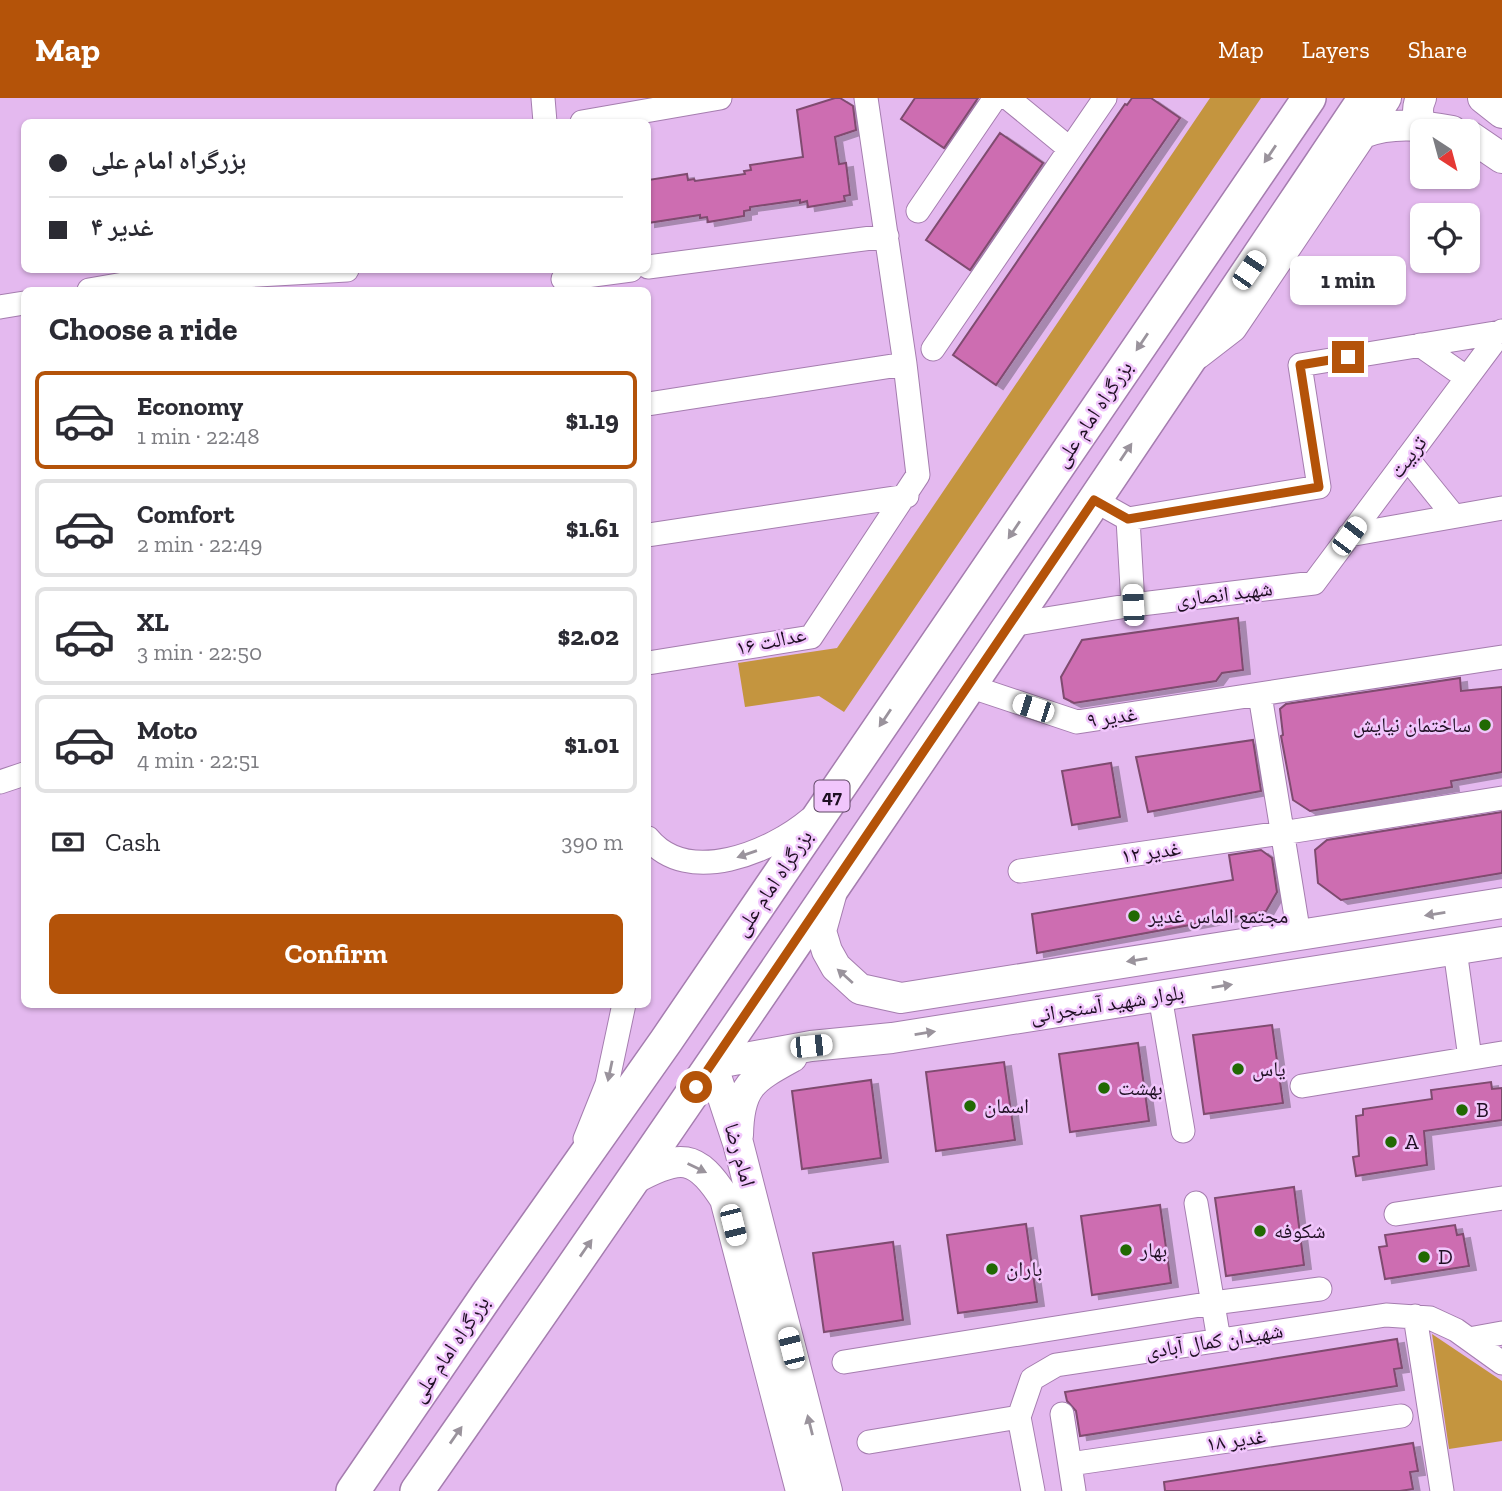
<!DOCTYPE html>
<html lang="en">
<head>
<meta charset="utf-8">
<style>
	:root { --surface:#fff; --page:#f2f2f3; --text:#2b2b33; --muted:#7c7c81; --line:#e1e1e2; --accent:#b45309 }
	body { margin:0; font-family:"Zilla Slab","Noto Naskh Arabic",serif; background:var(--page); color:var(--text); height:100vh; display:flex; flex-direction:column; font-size:26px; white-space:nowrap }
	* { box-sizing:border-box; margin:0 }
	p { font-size:23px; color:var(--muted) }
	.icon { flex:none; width:38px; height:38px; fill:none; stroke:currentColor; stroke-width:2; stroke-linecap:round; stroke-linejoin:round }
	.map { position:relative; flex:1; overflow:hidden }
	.details { position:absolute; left:21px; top:189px; width:630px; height:721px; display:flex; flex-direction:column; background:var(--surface); border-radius:10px; box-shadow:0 2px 5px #0004 }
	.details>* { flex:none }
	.hud { position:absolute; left:21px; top:21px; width:630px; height:154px; border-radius:10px; box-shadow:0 2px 5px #0004; display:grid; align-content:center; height:154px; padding:0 28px; background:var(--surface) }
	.needle { width:46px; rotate:144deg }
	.fabs { position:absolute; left:1410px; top:21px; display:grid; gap:14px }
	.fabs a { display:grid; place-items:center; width:70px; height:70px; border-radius:10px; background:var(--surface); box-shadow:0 2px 5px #0004; font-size:35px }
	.end { position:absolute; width:32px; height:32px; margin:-16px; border:9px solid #b45309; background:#fff; box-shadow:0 0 0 4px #fff }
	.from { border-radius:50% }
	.bubble { position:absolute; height:49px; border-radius:10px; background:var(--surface); box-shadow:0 2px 5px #0004; font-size:23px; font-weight:700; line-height:49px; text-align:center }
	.car { position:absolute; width:21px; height:42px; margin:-21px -10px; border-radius:9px; box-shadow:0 0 5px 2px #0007; background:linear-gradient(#fff 24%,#345 0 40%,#fff 0 76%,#345 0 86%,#fff 0) }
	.hud b { display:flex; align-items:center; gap:24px; height:66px; font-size:26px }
	.hud b+b { border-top:2px solid var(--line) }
	.hud i { width:18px; height:18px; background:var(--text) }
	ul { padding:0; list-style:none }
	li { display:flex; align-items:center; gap:21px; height:98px; margin:0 14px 10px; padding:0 14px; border:4px solid var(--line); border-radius:10px }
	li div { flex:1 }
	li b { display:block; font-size:26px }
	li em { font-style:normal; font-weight:700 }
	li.on { border-color:var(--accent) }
	li>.icon { width:63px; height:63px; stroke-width:1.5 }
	h2 { padding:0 28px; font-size:32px; line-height:84px }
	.pay { display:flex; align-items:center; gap:18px; height:77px; padding:0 28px; font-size:26px }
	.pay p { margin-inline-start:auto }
	.button { display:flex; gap:14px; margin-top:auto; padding:14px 28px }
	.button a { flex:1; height:80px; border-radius:10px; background:var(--accent); color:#fff; font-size:28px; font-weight:700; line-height:80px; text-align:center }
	header { display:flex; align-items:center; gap:42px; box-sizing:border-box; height:98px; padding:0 35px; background:var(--accent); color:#fff }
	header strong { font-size:33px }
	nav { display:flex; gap:38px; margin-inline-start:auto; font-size:24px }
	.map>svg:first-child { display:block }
	.forest { fill:#c4953f }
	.building { fill:#cd6db1; stroke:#7f4b6f; stroke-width:2; filter:url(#shadow) }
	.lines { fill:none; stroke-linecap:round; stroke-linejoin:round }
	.minor-casing { stroke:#a57daf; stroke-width:25 }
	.major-casing { stroke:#a57daf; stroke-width:32 }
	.highway-casing { stroke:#a57daf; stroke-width:36 }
	.minor { stroke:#fff; stroke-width:23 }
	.major { stroke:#fff; stroke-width:30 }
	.highway { stroke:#fff; stroke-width:33 }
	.oneway { fill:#9a939c }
	.route { stroke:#b45309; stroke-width:9 }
	.poi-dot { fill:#216903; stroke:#f1c6fc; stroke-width:2.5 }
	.labels { text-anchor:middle; stroke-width:5; stroke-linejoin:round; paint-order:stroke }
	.shield { fill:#f1c6fc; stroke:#5e4764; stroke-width:2 }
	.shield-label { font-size:19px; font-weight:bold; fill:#1f1023 }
	.street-label { font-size:21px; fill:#1f1023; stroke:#f1c6fc }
	.poi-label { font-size:21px; fill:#1f1023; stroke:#f1c6fc; text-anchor:start }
</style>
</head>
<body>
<header>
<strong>Map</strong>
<nav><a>Map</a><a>Layers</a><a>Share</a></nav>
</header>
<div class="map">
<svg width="1502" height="1393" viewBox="0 0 1502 1393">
	<defs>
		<filter id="shadow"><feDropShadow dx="7" dy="4" stdDeviation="0" flood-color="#0004"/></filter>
	</defs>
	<rect width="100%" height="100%" fill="#e4b9ef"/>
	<path class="forest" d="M1210,0H1261L844,614L819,598L745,609L738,565L837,550Z
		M1432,1236L1502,1283V1343L1449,1351Z"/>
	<path class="building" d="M835,0H840L853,8L856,32L835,39L839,66L846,65L850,97L844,98L845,103L808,109L807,103L800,105V102L750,109V112L744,113V118L708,124L707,119L700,120V117L648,125V82L687,76L688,82L694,81L695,83L745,76L744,73L751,72L750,67L803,59L797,12Z
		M915,0H978L944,50L901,21Z
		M1132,0H1151L1180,20L996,287L953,257L1125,6L1127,7Z
		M1000,35L1043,65L970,172L926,142Z
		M1238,520L1243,572L1222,575L1216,583L1074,605L1064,600L1061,579L1082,542Z
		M1460,580L1461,593L1502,589V674L1451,683L1452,689L1310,713L1293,702L1281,638L1283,637L1280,611L1286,606Z
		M1253,642L1261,693L1148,714L1136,659Z
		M1111,665L1120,719L1072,727L1062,673Z
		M1502,714V775L1341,802L1318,785L1315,752L1327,742Z
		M1261,752L1272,760L1277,794L1266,813L1037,855L1032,816L1233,782L1229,757Z
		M1272,927L1283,1005L1204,1016L1193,937Z
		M1138,945L1149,1023L1070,1034L1059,956Z
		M1004,964L1015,1042L936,1053L926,974Z
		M871,982L881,1060L802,1071L792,993Z
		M1491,984L1492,991L1502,990V1022L1424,1033L1427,1067L1356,1078L1353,1059L1359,1058L1356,1018L1363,1017V1011L1432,1001L1431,992Z
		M1294,1089L1304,1167L1226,1178L1215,1100Z
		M1160,1107L1171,1185L1092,1197L1081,1118Z
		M1026,1126L1037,1204L958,1215L947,1137Z
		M1455,1127L1457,1137L1463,1136L1469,1168L1385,1181L1379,1149L1387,1148L1385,1137Z
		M893,1144L903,1222L824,1234L813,1155Z
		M1397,1241L1402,1270L1394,1271L1397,1288L1080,1338L1076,1313L1067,1303L1065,1294Z
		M1413,1345L1418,1373L1410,1374L1413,1391L1400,1393H1165L1164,1384Z"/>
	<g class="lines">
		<defs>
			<path id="minor" d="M543,0L545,24
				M1008,0L1070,51
				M582,24L720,0
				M918,113L995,0
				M648,169L887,138
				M563,181L631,172
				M89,192L135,184L347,172
				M0,209L24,205
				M1420,247L1467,280
				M933,251L1105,0
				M648,306L905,266
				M1407,360L1453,417
				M1094,402L1128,421L1319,389L1300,267L1501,234
				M1128,421L1133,507
				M648,437L907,398
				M1349,437L1502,410
				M1010,527L1133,507L1314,485L1502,233
				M648,565L811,539L918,377L905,266L866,0
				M969,588L1077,624L1502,559
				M1260,597L1299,837
				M0,684L24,676
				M648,740C688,789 771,754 810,721
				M1020,773L1282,735L1502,700
				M1455,852L1470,960
				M1160,898L1183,1033
				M1302,988L1502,955
				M585,1041L607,986L624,906
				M1196,1105L1219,1242
				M1396,1116L1502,1100
				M1415,1218L1442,1393
				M1469,1241L1502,1235
				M844,1264L1213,1205L1320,1191
				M1062,1316L1074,1393
				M869,1344L1019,1319
				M1070,1366L1401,1318
				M1033,1393L1019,1319L1032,1281L1056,1267L1386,1217L1430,1220L1456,1232L1502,1265"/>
			<path id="major" d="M1421,0C1416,11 1418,18 1422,29
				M1483,0L1502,15
				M1363,35C1392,24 1422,27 1452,33
				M1468,37L1502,60
				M1197,256L1232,229L1386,0
				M831,797L821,833L827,853L836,869L860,891L901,900L1502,805
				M738,1037C739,988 752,981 792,959
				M634,1081C680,1056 696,1055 725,1101L801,1393
				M827,1393L738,1045L712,966L811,948L892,940L1502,844"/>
			<path id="highway" d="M353,1393L489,1194L666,943L1309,0
				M417,1393C739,933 1052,466 1365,0"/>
		</defs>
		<use href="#minor" class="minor-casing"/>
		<use href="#major" class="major-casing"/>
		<use href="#highway" class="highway-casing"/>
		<use href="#minor" class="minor"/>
		<use href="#major" class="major"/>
		<use href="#highway" class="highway"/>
	</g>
	<defs><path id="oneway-solid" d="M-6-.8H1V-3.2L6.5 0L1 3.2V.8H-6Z" transform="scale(1.75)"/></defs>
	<g class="oneway">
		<use href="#oneway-solid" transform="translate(1270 56) rotate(124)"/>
		<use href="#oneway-solid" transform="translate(1142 244) rotate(124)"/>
		<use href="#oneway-solid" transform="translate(1126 354) rotate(-56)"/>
		<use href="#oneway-solid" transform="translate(1014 432) rotate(124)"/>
		<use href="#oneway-solid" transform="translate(885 620) rotate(124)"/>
		<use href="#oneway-solid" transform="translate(747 756) rotate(161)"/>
		<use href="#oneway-solid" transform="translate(1435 816) rotate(171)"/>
		<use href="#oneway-solid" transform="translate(1137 862) rotate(171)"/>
		<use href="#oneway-solid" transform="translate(845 878) rotate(-138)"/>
		<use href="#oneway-solid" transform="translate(1222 888) rotate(-9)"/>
		<use href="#oneway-solid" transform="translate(925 935) rotate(-9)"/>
		<use href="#oneway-solid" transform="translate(610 973) rotate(102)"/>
		<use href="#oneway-solid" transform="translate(697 1070) rotate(26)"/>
		<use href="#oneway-solid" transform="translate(586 1150) rotate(-55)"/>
		<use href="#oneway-solid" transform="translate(810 1327) rotate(-104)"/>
		<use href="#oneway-solid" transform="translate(456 1337) rotate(-55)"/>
	</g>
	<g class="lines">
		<path class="route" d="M696,989L1094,402L1128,421L1319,389L1300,267L1348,259"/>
	</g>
	<g class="poi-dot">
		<circle cx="1485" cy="627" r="7"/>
		<circle cx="1134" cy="818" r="7"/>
		<circle cx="1238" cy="971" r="7"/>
		<circle cx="1104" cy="990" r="7"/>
		<circle cx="970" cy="1008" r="7"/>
		<circle cx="1462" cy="1012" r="7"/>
		<circle cx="1391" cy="1044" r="7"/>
		<circle cx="1260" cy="1133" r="7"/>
		<circle cx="1126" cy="1152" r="7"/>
		<circle cx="1424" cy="1159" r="7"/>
		<circle cx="992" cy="1171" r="7"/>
	</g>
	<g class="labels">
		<rect class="shield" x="814.5" y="682.5" width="35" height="31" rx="5"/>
		<g class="shield-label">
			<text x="832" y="705">47</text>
		</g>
		<g class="street-label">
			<text transform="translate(1093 316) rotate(-56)" y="7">بزرگراه امام علی</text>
			<text transform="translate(1408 359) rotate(-53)" y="7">تربیت</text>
			<text transform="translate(1224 496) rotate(-7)" y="7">شهید انصاری</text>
			<text transform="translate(771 543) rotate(-12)" y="7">عدالت ۱۶</text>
			<text transform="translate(1112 619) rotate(-8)" y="7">غدیر ۹</text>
			<text transform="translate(1151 754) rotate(-8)" y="7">غدیر ۱۲</text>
			<text transform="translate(773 785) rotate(-56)" y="7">بزرگراه امام علی</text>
			<text transform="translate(1107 906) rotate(-9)" y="7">بلوار شهید آسنجرانی</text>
			<text transform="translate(740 1057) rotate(74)" y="7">امام رضا</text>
			<text transform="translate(1214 1243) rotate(-9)" y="7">شهیدان کمال آبادی</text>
			<text transform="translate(450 1251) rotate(-56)" y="7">بزرگراه امام علی</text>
			<text transform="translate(1236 1342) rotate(-8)" y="7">غدیر ۱۸</text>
		</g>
		<g class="poi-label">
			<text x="1471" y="634" text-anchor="end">ساختمان نیایش</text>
			<text x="1148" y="825">مجتمع الماس غدیر</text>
			<text x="1252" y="978">یاس</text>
			<text x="1118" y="997">بهشت</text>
			<text x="984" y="1015">اسمان</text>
			<text x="1476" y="1019">B</text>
			<text x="1405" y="1051">A</text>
			<text x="1274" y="1140">شکوفه</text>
			<text x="1140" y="1159">بهار</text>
			<text x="1438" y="1166">D</text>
			<text x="1006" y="1178">باران</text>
		</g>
	</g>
</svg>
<div class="fabs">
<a><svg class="needle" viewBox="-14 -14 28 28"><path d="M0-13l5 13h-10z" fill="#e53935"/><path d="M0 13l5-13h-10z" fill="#7c7c81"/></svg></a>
<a><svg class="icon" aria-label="locate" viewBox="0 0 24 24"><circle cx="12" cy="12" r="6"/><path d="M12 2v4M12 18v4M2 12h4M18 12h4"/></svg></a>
</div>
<i class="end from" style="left:696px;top:989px"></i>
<i class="end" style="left:1348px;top:259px"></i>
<div class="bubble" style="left:1290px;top:158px;width:116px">1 min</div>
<i class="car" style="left:1249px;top:172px;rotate:34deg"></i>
<i class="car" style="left:1349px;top:438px;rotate:37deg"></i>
<i class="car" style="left:1133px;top:507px;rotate:357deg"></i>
<i class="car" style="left:1033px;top:610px;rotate:288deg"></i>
<i class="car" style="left:811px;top:948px;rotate:84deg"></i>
<i class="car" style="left:733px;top:1127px;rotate:166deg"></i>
<i class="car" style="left:791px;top:1250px;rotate:346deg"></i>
<div class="hud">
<b><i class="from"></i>بزرگراه امام علی</b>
<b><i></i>غدیر ۴</b>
</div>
<section class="details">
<h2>Choose a ride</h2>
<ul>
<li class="on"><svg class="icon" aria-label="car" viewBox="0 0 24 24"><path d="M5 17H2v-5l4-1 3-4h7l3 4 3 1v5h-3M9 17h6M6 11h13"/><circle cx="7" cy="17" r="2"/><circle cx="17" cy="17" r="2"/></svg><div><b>Economy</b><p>1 min · 22:48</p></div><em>$1.19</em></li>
<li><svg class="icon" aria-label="car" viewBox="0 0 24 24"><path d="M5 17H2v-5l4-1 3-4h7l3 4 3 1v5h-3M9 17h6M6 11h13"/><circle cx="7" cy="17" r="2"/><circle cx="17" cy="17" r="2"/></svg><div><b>Comfort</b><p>2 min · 22:49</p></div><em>$1.61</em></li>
<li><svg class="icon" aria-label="car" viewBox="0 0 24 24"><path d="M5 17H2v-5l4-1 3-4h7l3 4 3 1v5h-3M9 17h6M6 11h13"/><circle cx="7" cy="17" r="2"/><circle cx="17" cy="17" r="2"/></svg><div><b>XL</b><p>3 min · 22:50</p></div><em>$2.02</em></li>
<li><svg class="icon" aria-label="car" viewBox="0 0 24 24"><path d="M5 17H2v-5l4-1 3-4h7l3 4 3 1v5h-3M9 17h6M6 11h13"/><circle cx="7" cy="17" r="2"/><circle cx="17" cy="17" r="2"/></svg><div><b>Moto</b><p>4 min · 22:51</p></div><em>$1.01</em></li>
</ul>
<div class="pay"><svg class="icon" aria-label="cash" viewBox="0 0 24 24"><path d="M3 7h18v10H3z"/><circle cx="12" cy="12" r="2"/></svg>Cash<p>390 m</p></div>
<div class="button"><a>Confirm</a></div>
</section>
</div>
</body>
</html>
